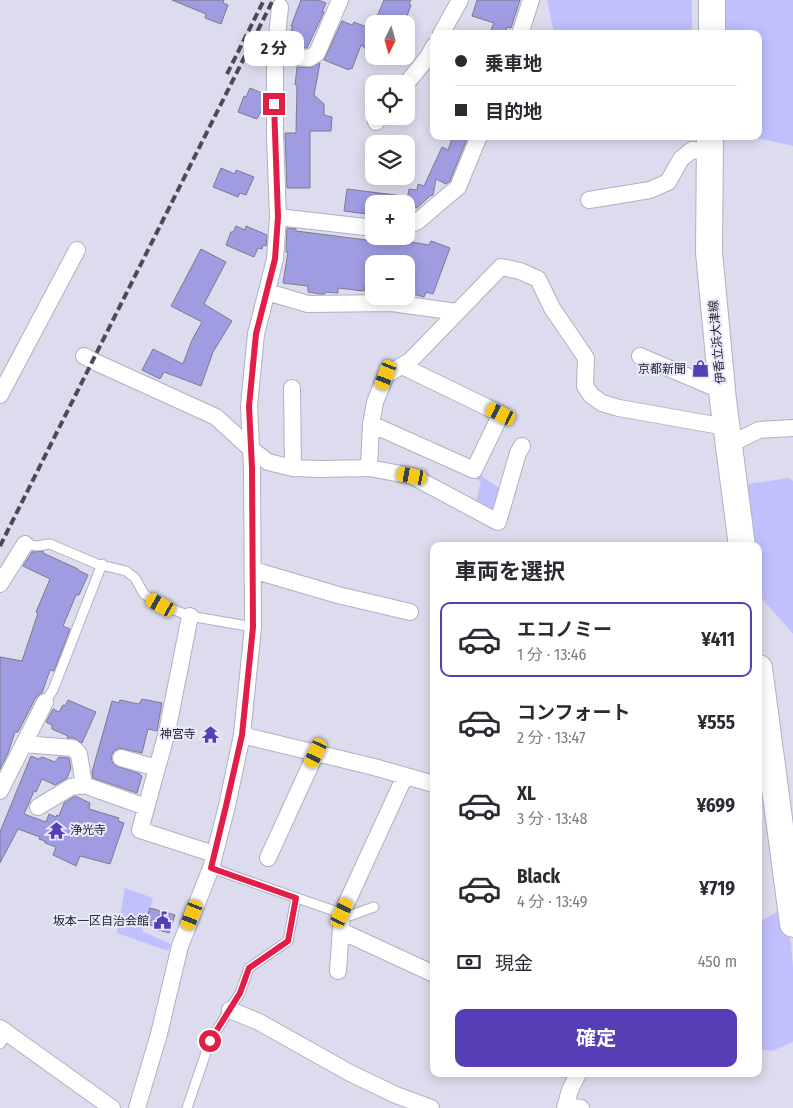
<!DOCTYPE html>
<html lang="ja">
<head>
<meta charset="utf-8">
<style>
	:root { --surface:#fff; --page:#f2f2f3; --text:#2b2b33; --muted:#7c7c81; --line:#e1e1e2; --accent:#553eb6 }
	body { margin:0; font-family:"Fira Sans Condensed","Noto Sans JP",sans-serif; background:var(--page); color:var(--text); height:100vh; display:flex; flex-direction:column; font-size:19px; white-space:nowrap }
	* { box-sizing:border-box; margin:0 }
	p { font-size:16px; color:var(--muted) }
	.icon { flex:none; width:28px; height:28px; fill:none; stroke:currentColor; stroke-width:2; stroke-linecap:round; stroke-linejoin:round }
	.map { position:relative; flex:1; overflow:hidden }
	.panel { position:absolute; left:430px; top:542px; width:332px; height:535px; display:flex; flex-direction:column; background:var(--surface); border-radius:10px; box-shadow:0 2px 12px #0003 }
	.panel>* { flex:none }
	.hud { position:absolute; left:430px; top:30px; width:332px; height:110px; border-radius:10px; box-shadow:0 2px 12px #0003; display:grid; align-content:center; height:110px; padding:0 25px; background:var(--surface) }
	.needle { width:32px; rotate:185deg }
	.controls { position:absolute; left:365px; top:15px; display:grid; gap:10px }
	.controls a { display:grid; place-items:center; width:50px; height:50px; border-radius:10px; background:var(--surface); box-shadow:0 2px 12px #0003; font-size:25px }
	.end { position:absolute; width:22px; height:22px; margin:-11px; border:6px solid #e11d48; background:#fff; box-shadow:0 0 0 2px #fff }
	.from { border-radius:50% }
	.bubble { position:absolute; height:35px; border-radius:10px; background:var(--surface); box-shadow:0 2px 12px #0003; font-size:16px; font-weight:700; line-height:35px; text-align:center }
	.car { position:absolute; width:15px; height:30px; margin:-15px -8px; border-radius:6px; box-shadow:0 0 4px 1px #0007; background:linear-gradient(#f5c518 24%,#345 0 40%,#f5c518 0 76%,#345 0 86%,#f5c518 0) }
	.hud b { display:flex; align-items:center; gap:18px; height:48px; font-size:19px }
	.hud b+b { border-top:1px solid var(--line) }
	.hud i { width:12px; height:12px; background:var(--text) }
	ul { padding:0; list-style:none }
	li { display:flex; align-items:center; gap:15px; height:75px; margin:0 10px 8px; padding:0 15px; border:2px solid transparent; border-radius:10px }
	li div { flex:1 }
	li b { display:block; font-size:19px }
	li em { font-style:normal; font-weight:700 }
	li.current { border-color:var(--accent) }
	li>.icon { width:45px; height:45px; stroke-width:1.5 }
	h2 { padding:0 25px; font-size:22px; line-height:60px }
	.pay { display:flex; align-items:center; gap:12px; height:55px; padding:0 25px; font-size:19px }
	.pay p { margin-inline-start:auto }
	.action { display:flex; gap:10px; margin-top:auto; padding:10px 25px }
	.action a { flex:1; height:58px; border-radius:10px; background:var(--accent); color:#fff; font-size:20px; font-weight:700; line-height:58px; text-align:center }
	.map>svg:first-child { display:block }
	.green { fill:#c1c0fe }
	.building { fill:#9f9ce2; stroke:#7b7b8b }
	.lines { fill:none; stroke-linecap:round; stroke-linejoin:round }
	.lane-casing { stroke:#afb0c1; stroke-width:11 }
	.street-casing { stroke:#afb0c1; stroke-width:18 }
	.primary-casing { stroke:#afb0c1; stroke-width:28 }
	.lane { stroke:#fff; stroke-width:9 }
	.street { stroke:#fff; stroke-width:16 }
	.primary { stroke:#fff; stroke-width:26 }
	.rail { stroke:#4b4b54; stroke-width:4; stroke-dasharray:8 4; stroke-linecap:butt }
	.route { stroke:#e11d48; stroke-width:6 }
	.labels { text-anchor:middle; stroke-width:4; stroke-linejoin:round; paint-order:stroke }
	.street-label { font-size:12px; fill:#26262d; stroke:#e9e9fc }
	.poi-label { font-size:12px; fill:#26262d; stroke:#e9e9fc; text-anchor:end }
</style>
</head>
<body>
<div class="map">
<svg width="793" height="1108" viewBox="0 0 793 1108">
	<rect width="100%" height="100%" fill="#dcdcee"/>
	<path class="green" d="M547,0H692V34H554Z
		M722,0H793V146L748,136H759V34H721Z
		M477,473L502,490L494,516L475,505L481,482L473,477Z
		M789,478L793,481V634L759,595V546H751L741,485Z
		M125,888L153,898L142,931L171,944L168,951L117,933Z
		M782,909L791,943L793,968V1042L772,1051L759,1049V922Z"/>
	<path class="building" d="M172,0H224L223,3L228,5L221,24L205,18L206,14Z
		M301,0H318L326,3L322,12H324L307,48L299,47L288,42L293,31L291,30L293,26H291Z
		M384,0H411L409,4L411,5L406,19L403,18L401,24H386L376,19Z
		M477,0H520L511,28L507,27L506,31H504L502,34H489L494,23L472,16Z
		M342,21L352,25L354,22L374,30V56L361,45L352,69L350,68L349,70L324,60Z
		M320,63L314,95L324,104V115L332,117L331,131H310V188H287L285,133H296L297,85H295L297,67L310,68Z
		M250,88L262,93L261,95L265,97V103L257,119L238,112L244,96L246,97Z
		M453,136H468L450,181L446,184L436,179L433,195L430,196L417,208L406,206L409,189L417,190L418,184L424,186L442,147L448,150Z
		M221,168L235,174L236,170L254,177L246,195L240,193L238,197L213,187Z
		M347,189L403,196V204H374V215L344,211Z
		M236,226L245,230L246,226L267,235L266,246L263,245L262,249L258,248L254,257L226,245L231,232H233Z
		M287,228L296,229V231L382,242L383,237L429,245L431,241L450,248L433,294L426,292L424,297L406,292V264H393L374,260V288L365,286L364,291L338,288V293L325,292V294H320L308,292V286L283,283L288,252H286Z
		M201,249L226,262L204,304L232,321L213,352L201,386L164,372L160,379L142,370L153,349L183,364L192,340L202,322L171,306Z
		M43,551V553L78,569V570L88,575L79,595H76L63,626L70,629L54,671L50,670L42,693L36,697L18,732H15L8,753L0,769V657L22,661L38,613L36,612L50,579L23,566L32,552Z
		M142,699L162,703L157,731L148,729L142,753L119,748L114,751L111,756L112,761L114,765L140,774V775L142,776L137,793L93,778L92,772L112,701L119,703L120,700L139,704Z
		M68,700L96,712L82,743L74,738H67L68,736L52,729V725L46,722L53,709L59,712L63,705L65,706Z
		M31,756L38,759L42,757L55,762L59,757L69,758L71,768L67,778L55,785L42,779L36,792L34,791L24,814L46,822L49,814L56,817L57,815L59,816L64,803L75,796L90,803L89,809L119,818L118,821L124,823L110,864L80,856L76,866L53,855L56,847L45,843V841L39,839L40,837L18,829L0,863V832Z
		M150,908L175,915L169,933L155,929L153,926L145,923Z"/>
	<g class="lines">
		<defs>
			<path id="lane" d="M25,544L37,546L50,544L97,564L126,571L135,578L144,594L161,605L190,616L253,627
				M45,702L53,690L102,564
				M211,868L349,916L374,907
				M0,1044L8,1034
				M187,1108L210,1041L240,993L249,968L288,941L296,898"/>
			<path id="street" d="M441,34L460,0
				M520,34L531,0
				M275,56L310,58L317,53L340,0
				M406,84L428,57L434,46
				M376,122L380,116
				M589,200L650,190L668,182L681,159L692,150L710,152
				M278,217L374,228
				M406,226L418,221L458,187L479,136
				M267,292L308,304L392,303L457,312
				M84,356L93,361L216,417L251,449L268,462L293,468L320,469L369,468L412,476L498,522L518,453L522,446
				M640,356L722,391
				M292,388L293,468
				M0,395L77,250
				M371,424L474,470L501,414L402,366
				M729,445L759,430L793,428
				M369,468L371,424L375,402L386,375L410,361L501,267L520,271L538,279L552,308L586,358L585,386L591,395L602,403L619,408L726,427
				M253,570L338,595L410,612
				M0,584L25,544
				M190,616L167,732L140,830L214,854
				M242,735L374,767L434,784
				M24,744L73,748L79,754L84,785L146,807
				M121,758L157,768
				M0,791L45,702
				M38,807L71,787L84,785
				M268,858L316,753
				M341,931L434,974
				M338,971L342,913L405,776
				M230,1010L259,1022L350,1073L396,1095L431,1108
				M0,1028L112,1108
				M566,1106L581,1108
				M137,1108L159,1034L180,946L211,868L227,806L242,735L253,627L252,468L249,406L256,334L275,259L278,217L275,137V56L280,7
				M565,1108L570,1090L578,1074"/>
			<path id="primary" d="M712,34V0
				M710,136L709,252L723,400L742,546
				M759,668L793,924"/>
		</defs>
		<use href="#lane" class="lane-casing"/>
		<use href="#street" class="street-casing"/>
		<use href="#primary" class="primary-casing"/>
		<use href="#lane" class="lane"/>
		<use href="#street" class="street"/>
		<use href="#primary" class="primary"/>
		<path class="rail" d="M227,74L264,0
			M0,546L273,0"/>
	</g>
	<g class="lines">
		<path class="route" d="M210,1041L240,993L249,968L288,941L296,898L211,868L226,806L242,735L253,627L252,468L249,406L256,334L275,259L278,217L274,104"/>
	</g>
	<defs>
		<symbol id="shop-bare" viewBox="-9 -9 18 18"><path d="M-5-2.5h2.3a2.7 3.5 0 0 1 5.4 0H5L5.5 6h-11ZM-1.5-2.5h3a1.5 2.3 0 0 0-3 0Z" fill="#553eb6" stroke="#e9e9fc" stroke-width="2.5" paint-order="stroke"/></symbol>
		<symbol id="temple-bare" viewBox="-9 -9 18 18"><path d="M0-6L5-2H3V0L6.5 2.5H4V6H1.5V3h-3V6H-4V2.5H-6.5L-3 0V-2H-5Z" fill="#553eb6" stroke="#e9e9fc" stroke-width="2.5" paint-order="stroke"/></symbol>
		<symbol id="civic-bare" viewBox="-9 -9 18 18"><path d="M-.6-6.5H3V-4.5H.6V-3L4-1V1h2V6H-6V1h2V-1L-.6-3ZM-1.2 2.5V6h2.4V2.5Z" fill="#553eb6" stroke="#e9e9fc" stroke-width="2.5" paint-order="stroke"/></symbol>
	</defs>
	<g fill-rule="evenodd">
		<use href="#shop-bare" x="688" y="356" width="25" height="25"/>
		<use href="#temple-bare" x="198" y="722" width="25" height="25"/>
		<use href="#temple-bare" x="44" y="818" width="25" height="25"/>
		<use href="#civic-bare" x="150" y="908" width="25" height="25"/>
	</g>
	<g class="labels">
		<g class="street-label">
			<text transform="translate(717 342) rotate(-95)" y="4">伊香立浜大津線</text>
		</g>
		<g class="poi-label">
			<text x="686" y="373">京都新聞</text>
			<text x="196" y="738">神宮寺</text>
			<text x="70" y="834" text-anchor="start">浄光寺</text>
			<text x="149" y="925">坂本一区自治会館</text>
		</g>
	</g>
</svg>
<div class="controls">
<a><svg class="needle" viewBox="-14 -14 28 28"><path d="M0-13l5 13h-10z" fill="#e53935"/><path d="M0 13l5-13h-10z" fill="#7c7c81"/></svg></a>
<a><svg class="icon" aria-label="locate" viewBox="0 0 24 24"><circle cx="12" cy="12" r="6"/><path d="M12 2v4M12 18v4M2 12h4M18 12h4"/></svg></a>
<a><svg class="icon" aria-label="layers" viewBox="0 0 24 24"><path d="M12 4l9 5-9 5-9-5zM3 14l9 5 9-5"/></svg></a>
<a>+</a>
<a>−</a>
</div>
<i class="end from" style="left:210px;top:1041px"></i>
<i class="end" style="left:274px;top:104px"></i>
<div class="bubble" style="left:244px;top:31px;width:60px">2 分</div>
<i class="car" style="left:386px;top:375px;rotate:201deg"></i>
<i class="car" style="left:501px;top:414px;rotate:296deg"></i>
<i class="car" style="left:412px;top:476px;rotate:280deg"></i>
<i class="car" style="left:161px;top:605px;rotate:299deg"></i>
<i class="car" style="left:316px;top:753px;rotate:205deg"></i>
<i class="car" style="left:342px;top:913px;rotate:25deg"></i>
<i class="car" style="left:192px;top:915px;rotate:201deg"></i>
<div class="hud">
<b><i class="from"></i>乗車地</b>
<b><i></i>目的地</b>
</div>
<section class="panel">
<h2>車両を選択</h2>
<ul>
<li class="current"><svg class="icon" aria-label="car" viewBox="0 0 24 24"><path d="M5 17H2v-5l4-1 3-4h7l3 4 3 1v5h-3M9 17h6M6 11h13"/><circle cx="7" cy="17" r="2"/><circle cx="17" cy="17" r="2"/></svg><div><b>エコノミー</b><p>1 分 · 13:46</p></div><em>¥411</em></li>
<li><svg class="icon" aria-label="car" viewBox="0 0 24 24"><path d="M5 17H2v-5l4-1 3-4h7l3 4 3 1v5h-3M9 17h6M6 11h13"/><circle cx="7" cy="17" r="2"/><circle cx="17" cy="17" r="2"/></svg><div><b>コンフォート</b><p>2 分 · 13:47</p></div><em>¥555</em></li>
<li><svg class="icon" aria-label="car" viewBox="0 0 24 24"><path d="M5 17H2v-5l4-1 3-4h7l3 4 3 1v5h-3M9 17h6M6 11h13"/><circle cx="7" cy="17" r="2"/><circle cx="17" cy="17" r="2"/></svg><div><b>XL</b><p>3 分 · 13:48</p></div><em>¥699</em></li>
<li><svg class="icon" aria-label="car" viewBox="0 0 24 24"><path d="M5 17H2v-5l4-1 3-4h7l3 4 3 1v5h-3M9 17h6M6 11h13"/><circle cx="7" cy="17" r="2"/><circle cx="17" cy="17" r="2"/></svg><div><b>Black</b><p>4 分 · 13:49</p></div><em>¥719</em></li>
</ul>
<div class="pay"><svg class="icon" aria-label="cash" viewBox="0 0 24 24"><path d="M3 7h18v10H3z"/><circle cx="12" cy="12" r="2"/></svg>現金<p>450 m</p></div>
<div class="action"><a>確定</a></div>
</section>
</div>
</body>
</html>
